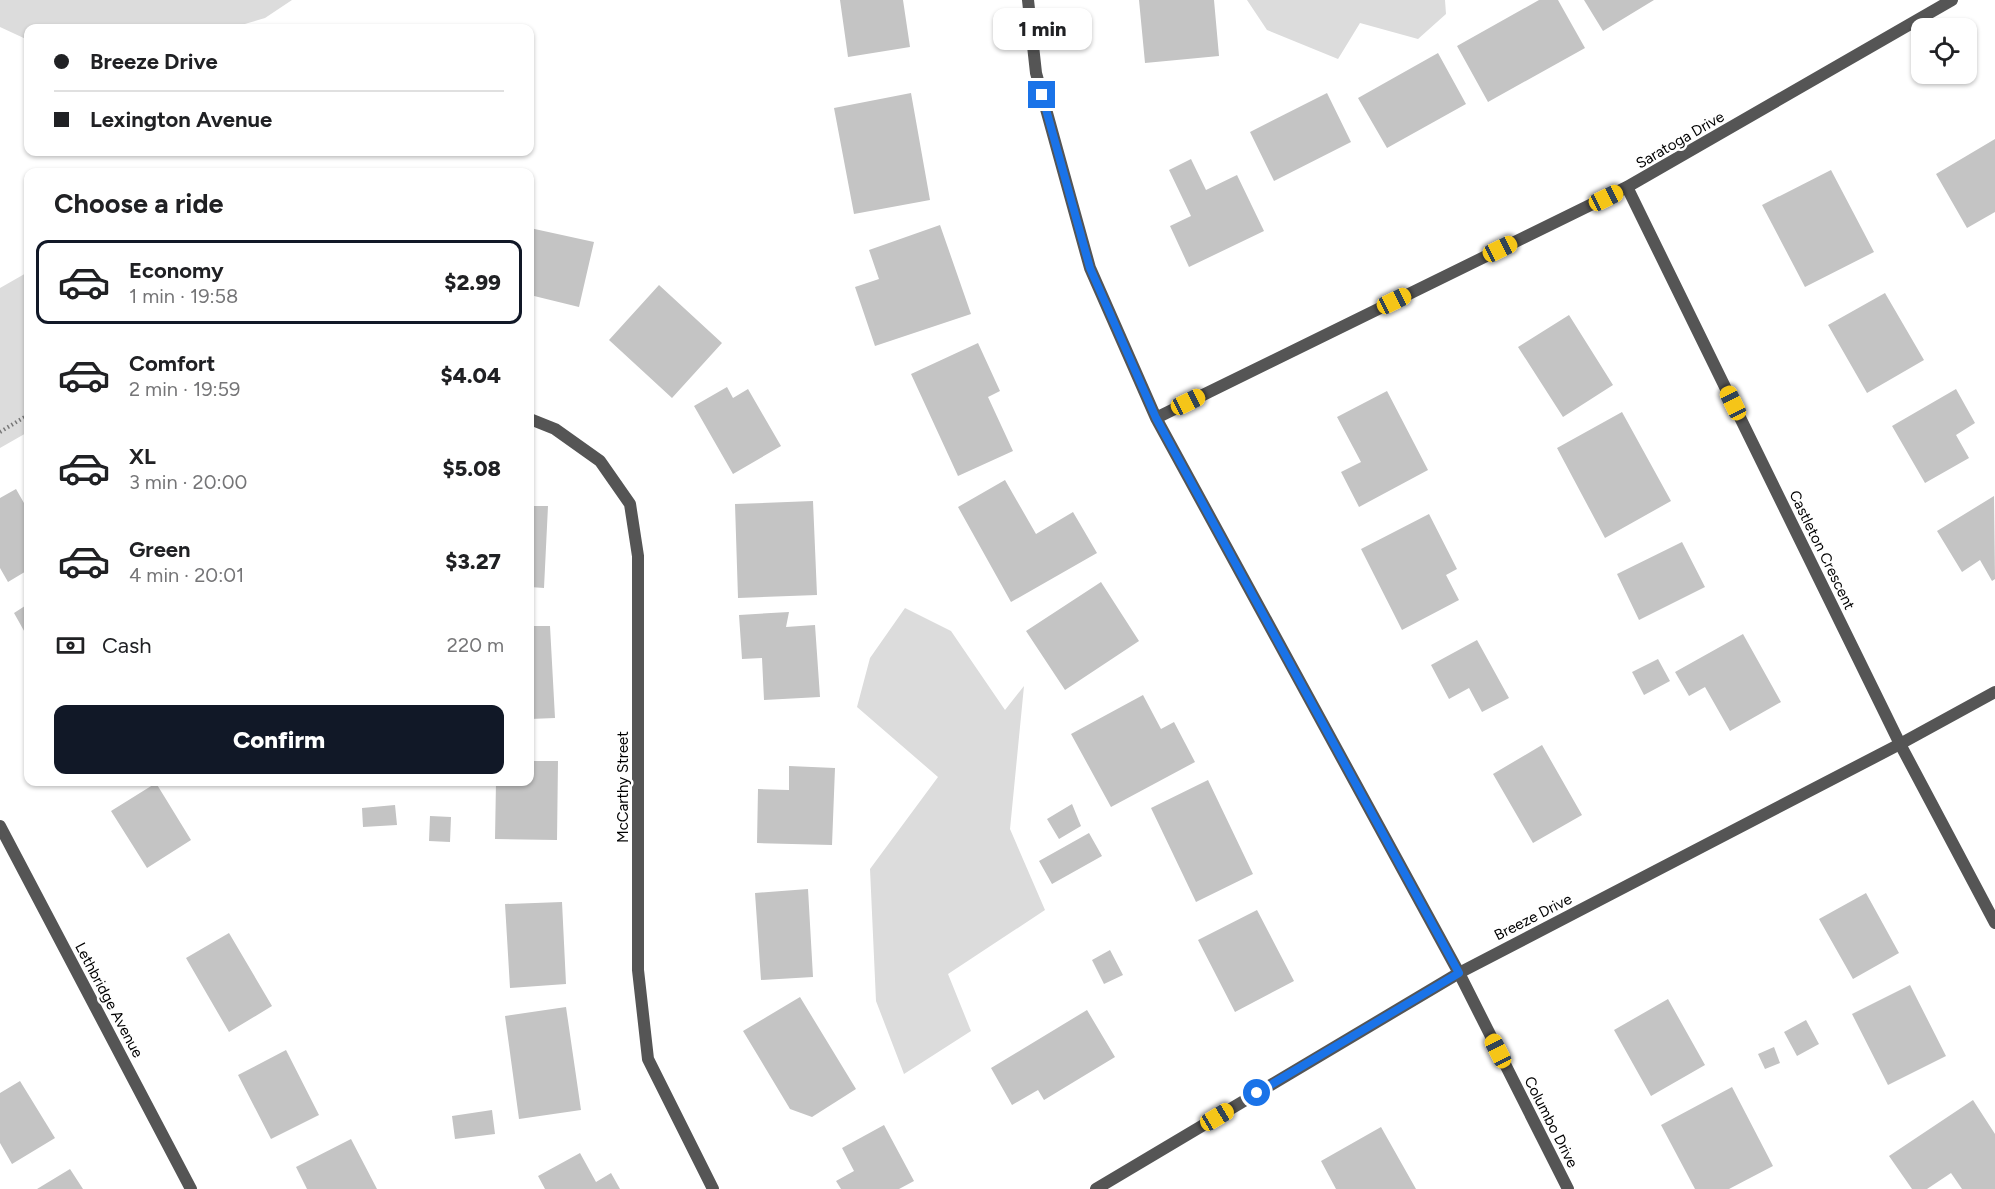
<!DOCTYPE html>
<html lang="en">
<head>
<meta charset="utf-8">
<style>
	:root { --surface:#fff; --page:#f6f6f6; --text:#202124; --muted:#757577; --line:#e0e0e0; --accent:#111827 }
	body { margin:0; font-family:Figtree,sans-serif; background:var(--page); color:var(--text); height:100vh; display:flex; flex-direction:column; font-size:22px; white-space:nowrap }
	* { box-sizing:border-box; margin:0 }
	p { font-size:20px; color:var(--muted) }
	.icon { flex:none; width:33px; height:33px; fill:none; stroke:currentColor; stroke-width:2; stroke-linecap:round; stroke-linejoin:round }
	.map { position:relative; flex:1; overflow:hidden }
	.panel { position:absolute; left:24px; top:168px; width:510px; height:618px; display:flex; flex-direction:column; background:var(--surface); border-radius:12px; box-shadow:0 2px 4px #0004 }
	.panel>* { flex:none }
	.hud { position:absolute; left:24px; top:24px; width:510px; height:132px; border-radius:12px; box-shadow:0 2px 4px #0004; display:grid; align-content:center; height:132px; padding:0 30px; background:var(--surface) }
	.tools { position:absolute; left:1911px; top:18px; display:grid; gap:12px }
	.tools a { display:grid; place-items:center; width:66px; height:66px; border-radius:12px; background:var(--surface); box-shadow:0 2px 4px #0004; font-size:30px }
	.end { position:absolute; width:27px; height:27px; margin:-14px; border:8px solid #1a73e8; background:#fff; box-shadow:0 0 0 3px #fff }
	.from { border-radius:50% }
	.bubble { position:absolute; height:42px; border-radius:12px; background:var(--surface); box-shadow:0 2px 4px #0004; font-size:20px; font-weight:800; line-height:42px; text-align:center }
	.car { position:absolute; width:18px; height:36px; margin:-18px -9px; border-radius:8px; box-shadow:0 0 4px 2px #0007; background:linear-gradient(#f5c518 24%,#345 0 40%,#f5c518 0 76%,#345 0 86%,#f5c518 0) }
	.hud b { display:flex; align-items:center; gap:21px; height:57px; font-size:22px }
	.hud b+b { border-top:2px solid var(--line) }
	.hud i { width:15px; height:15px; background:var(--text) }
	ul { padding:0; list-style:none }
	li { display:flex; align-items:center; gap:18px; height:84px; margin:0 12px 9px; padding:0 18px; border:3px solid transparent; border-radius:12px }
	li div { flex:1 }
	li b { display:block; font-size:22px }
	li em { font-style:normal; font-weight:800 }
	li.current { border-color:var(--accent) }
	li>.icon { width:54px; height:54px; stroke-width:1.5 }
	h2 { padding:0 30px; font-size:27px; line-height:72px }
	.pay { display:flex; align-items:center; gap:15px; height:66px; padding:0 30px; font-size:22px }
	.pay p { margin-inline-start:auto }
	.action { display:flex; gap:12px; margin-top:auto; padding:12px 30px }
	.action a { flex:1; height:69px; border-radius:12px; background:var(--accent); color:#fff; font-size:24px; font-weight:800; line-height:69px; text-align:center }
	.map>svg:first-child { display:block }
	.green { fill:#dcdcdc }
	.building { fill:#c4c4c4 }
	.lines { fill:none; stroke-linecap:round; stroke-linejoin:round }
	.path { stroke:#777; stroke-width:4; stroke-dasharray:1.5 3; stroke-linecap:butt }
	.minor { stroke:#555; stroke-width:12 }
	.tertiary { stroke:#555; stroke-width:12 }
	.route { stroke:#1a73e8; stroke-width:8 }
	.labels { text-anchor:middle; stroke-width:5; stroke-linejoin:round; paint-order:stroke }
	.street-label { font-size:15px; fill:#000; stroke:#fff }
</style>
</head>
<body>
<div class="map">
<svg width="1995" height="1189" viewBox="0 0 1995 1189">
	<rect width="100%" height="100%" fill="#fff"/>
	<path class="green" d="M0,0H292L265,18L231,28H28V40L0,27Z
		M1247,0H1445L1446,14L1418,39L1360,23L1338,59L1267,30Z
		M28,272V432L0,448V288Z
		M905,608L951,631L1005,710L1024,686L1010,829L1045,910L948,974L971,1031L904,1074L876,1001L870,869L938,777L857,707L870,658Z"/>
	<path class="building" d="M840,0H903L910,47L848,57Z
		M1139,0H1214L1219,56L1145,63Z
		M1539,0H1558L1585,48L1488,102L1457,46Z
		M1584,0H1654L1603,31Z
		M1438,53L1466,104L1387,148L1358,98Z
		M911,93L930,200L854,214L834,108Z
		M1327,93L1351,142L1274,181L1250,132Z
		M1995,139V212L1967,228L1936,174Z
		M1191,159L1206,190L1237,175L1264,231L1189,267L1170,226L1191,216L1169,170Z
		M1831,170L1874,252L1805,287L1762,205Z
		M940,225L971,314L875,346L855,287L879,279L869,250Z
		M530,228L594,242L579,307L530,295Z
		M659,285L722,343L672,398L609,340Z
		M1885,293L1924,360L1867,393L1828,325Z
		M1569,315L1613,385L1563,417L1518,347Z
		M978,343L1000,391L988,397L1013,451L958,476L911,374Z
		M727,387L733,398L748,389L781,446L733,474L694,406Z
		M1956,389L1975,423L1956,435L1969,458L1925,483L1892,426Z
		M1387,391L1428,470L1359,507L1341,472L1361,462L1337,417Z
		M1622,412L1671,501L1605,538L1557,448Z
		M1005,480L1036,534L1073,512L1097,553L1011,602L958,507Z
		M16,489L28,510V570L8,582L0,568V498Z
		M1994,496L1995,579L1992,581L1980,560L1962,572L1937,531Z
		M813,501L817,595L738,598L735,504Z
		M530,506H548L544,588L530,587Z
		M1429,514L1457,569L1446,575L1459,600L1402,630L1361,549Z
		M1682,542L1705,587L1639,620L1617,574Z
		M1101,582L1139,641L1065,690L1026,631Z
		M28,604V638L14,613Z
		M789,612L786,627L815,625L820,697L764,700L762,658L742,659L739,615Z
		M530,626H550L555,718L530,719Z
		M1743,634L1781,702L1730,731L1705,687L1689,696L1675,672Z
		M1477,640L1509,698L1482,712L1469,688L1449,699L1431,665Z
		M1658,659L1670,681L1644,695L1632,672Z
		M1143,695L1161,729L1174,722L1195,762L1111,807L1071,734Z
		M1542,745L1582,815L1533,843L1493,774Z
		M530,761H558L557,840L495,839L496,782H530Z
		M789,766L835,768L832,845L757,843L758,789L789,790Z
		M1208,780L1253,874L1196,902L1151,808Z
		M156,783L191,840L147,868L111,811Z
		M1072,804L1081,826L1059,839L1047,819Z
		M395,805L397,825L363,827L362,808Z
		M430,816L451,817L450,842L429,841Z
		M1089,833L1102,856L1052,884L1039,861Z
		M808,889L813,977L761,980L755,893Z
		M1866,893L1899,953L1853,979L1819,919Z
		M562,902L566,984L510,988L505,904Z
		M1257,910L1294,981L1235,1012L1198,940Z
		M229,933L272,1006L229,1032L186,958Z
		M1110,950L1123,975L1104,984L1092,960Z
		M1910,985L1946,1056L1888,1085L1852,1014Z
		M800,997L856,1089L812,1117L790,1109L743,1031Z
		M1668,999L1705,1065L1651,1096L1614,1030Z
		M566,1007L581,1110L519,1119L505,1016Z
		M1087,1010L1115,1057L1044,1100L1038,1090L1012,1105L991,1068Z
		M1806,1020L1819,1044L1797,1056L1784,1032Z
		M1774,1047L1780,1063L1765,1069L1758,1054Z
		M286,1050L319,1115L271,1139L238,1075Z
		M20,1081L55,1138L12,1164L0,1143V1093Z
		M1732,1087L1773,1166L1729,1189H1695L1661,1125Z
		M1973,1100L1995,1134V1189H1962L1951,1173L1927,1189H1912L1889,1156Z
		M492,1110L495,1134L455,1139L452,1116Z
		M884,1125L914,1181L899,1189H841L836,1181L854,1171L842,1148Z
		M1381,1127L1416,1189H1336L1321,1161Z
		M351,1139L377,1189H307L296,1167Z
		M580,1153L596,1182L611,1173L620,1189H545L538,1176Z
		M70,1169L83,1189H37Z"/>
	<g class="lines">
		<path class="path" d="M0,432L28,415"/>
		<path class="minor" d="M1028,0L1036,73L1090,268L1156,418L1459,973L1568,1189
			M1627,187L1900,744L1995,923
			M1156,418L1627,187L1952,0
			M530,419L555,429L600,461L630,504L638,556V970L648,1059L713,1189
			M0,826L191,1189"/>
		<path class="tertiary" d="M1096,1189L1459,973L1900,744L1995,692"/>
	</g>
	<g class="lines">
		<path class="route" d="M1042,95L1090,268L1156,418L1459,973L1257,1093"/>
	</g>
	<g class="labels">
		<g class="street-label">
			<text transform="translate(1680 140) rotate(-30)" y="5">Saratoga Drive</text>
			<text transform="translate(1822 550) rotate(64)" y="5">Castleton Crescent</text>
			<text transform="translate(623 787) rotate(-90)" y="5">McCarthy Street</text>
			<text transform="translate(1533 917) rotate(-27)" y="5">Breeze Drive</text>
			<text transform="translate(109 1000) rotate(62)" y="5">Lethbridge Avenue</text>
			<text transform="translate(1551 1122) rotate(63)" y="5">Columbo Drive</text>
		</g>
	</g>
</svg>
<div class="tools">
<a><svg class="icon" aria-label="locate" viewBox="0 0 24 24"><circle cx="12" cy="12" r="6"/><path d="M12 2v4M12 18v4M2 12h4M18 12h4"/></svg></a>
</div>
<i class="end from" style="left:1257px;top:1093px"></i>
<i class="end" style="left:1042px;top:95px"></i>
<div class="bubble" style="left:993px;top:8px;width:99px">1 min</div>
<i class="car" style="left:1606px;top:198px;rotate:64deg"></i>
<i class="car" style="left:1500px;top:249px;rotate:64deg"></i>
<i class="car" style="left:1394px;top:301px;rotate:64deg"></i>
<i class="car" style="left:1188px;top:402px;rotate:64deg"></i>
<i class="car" style="left:1733px;top:403px;rotate:334deg"></i>
<i class="car" style="left:1498px;top:1051px;rotate:333deg"></i>
<i class="car" style="left:1217px;top:1117px;rotate:59deg"></i>
<div class="hud">
<b><i class="from"></i>Breeze Drive</b>
<b><i></i>Lexington Avenue</b>
</div>
<section class="panel">
<h2>Choose a ride</h2>
<ul>
<li class="current"><svg class="icon" aria-label="car" viewBox="0 0 24 24"><path d="M5 17H2v-5l4-1 3-4h7l3 4 3 1v5h-3M9 17h6M6 11h13"/><circle cx="7" cy="17" r="2"/><circle cx="17" cy="17" r="2"/></svg><div><b>Economy</b><p>1 min · 19:58</p></div><em>$2.99</em></li>
<li><svg class="icon" aria-label="car" viewBox="0 0 24 24"><path d="M5 17H2v-5l4-1 3-4h7l3 4 3 1v5h-3M9 17h6M6 11h13"/><circle cx="7" cy="17" r="2"/><circle cx="17" cy="17" r="2"/></svg><div><b>Comfort</b><p>2 min · 19:59</p></div><em>$4.04</em></li>
<li><svg class="icon" aria-label="car" viewBox="0 0 24 24"><path d="M5 17H2v-5l4-1 3-4h7l3 4 3 1v5h-3M9 17h6M6 11h13"/><circle cx="7" cy="17" r="2"/><circle cx="17" cy="17" r="2"/></svg><div><b>XL</b><p>3 min · 20:00</p></div><em>$5.08</em></li>
<li><svg class="icon" aria-label="car" viewBox="0 0 24 24"><path d="M5 17H2v-5l4-1 3-4h7l3 4 3 1v5h-3M9 17h6M6 11h13"/><circle cx="7" cy="17" r="2"/><circle cx="17" cy="17" r="2"/></svg><div><b>Green</b><p>4 min · 20:01</p></div><em>$3.27</em></li>
</ul>
<div class="pay"><svg class="icon" aria-label="cash" viewBox="0 0 24 24"><path d="M3 7h18v10H3z"/><circle cx="12" cy="12" r="2"/></svg>Cash<p>220 m</p></div>
<div class="action"><a>Confirm</a></div>
</section>
</div>
</body>
</html>
